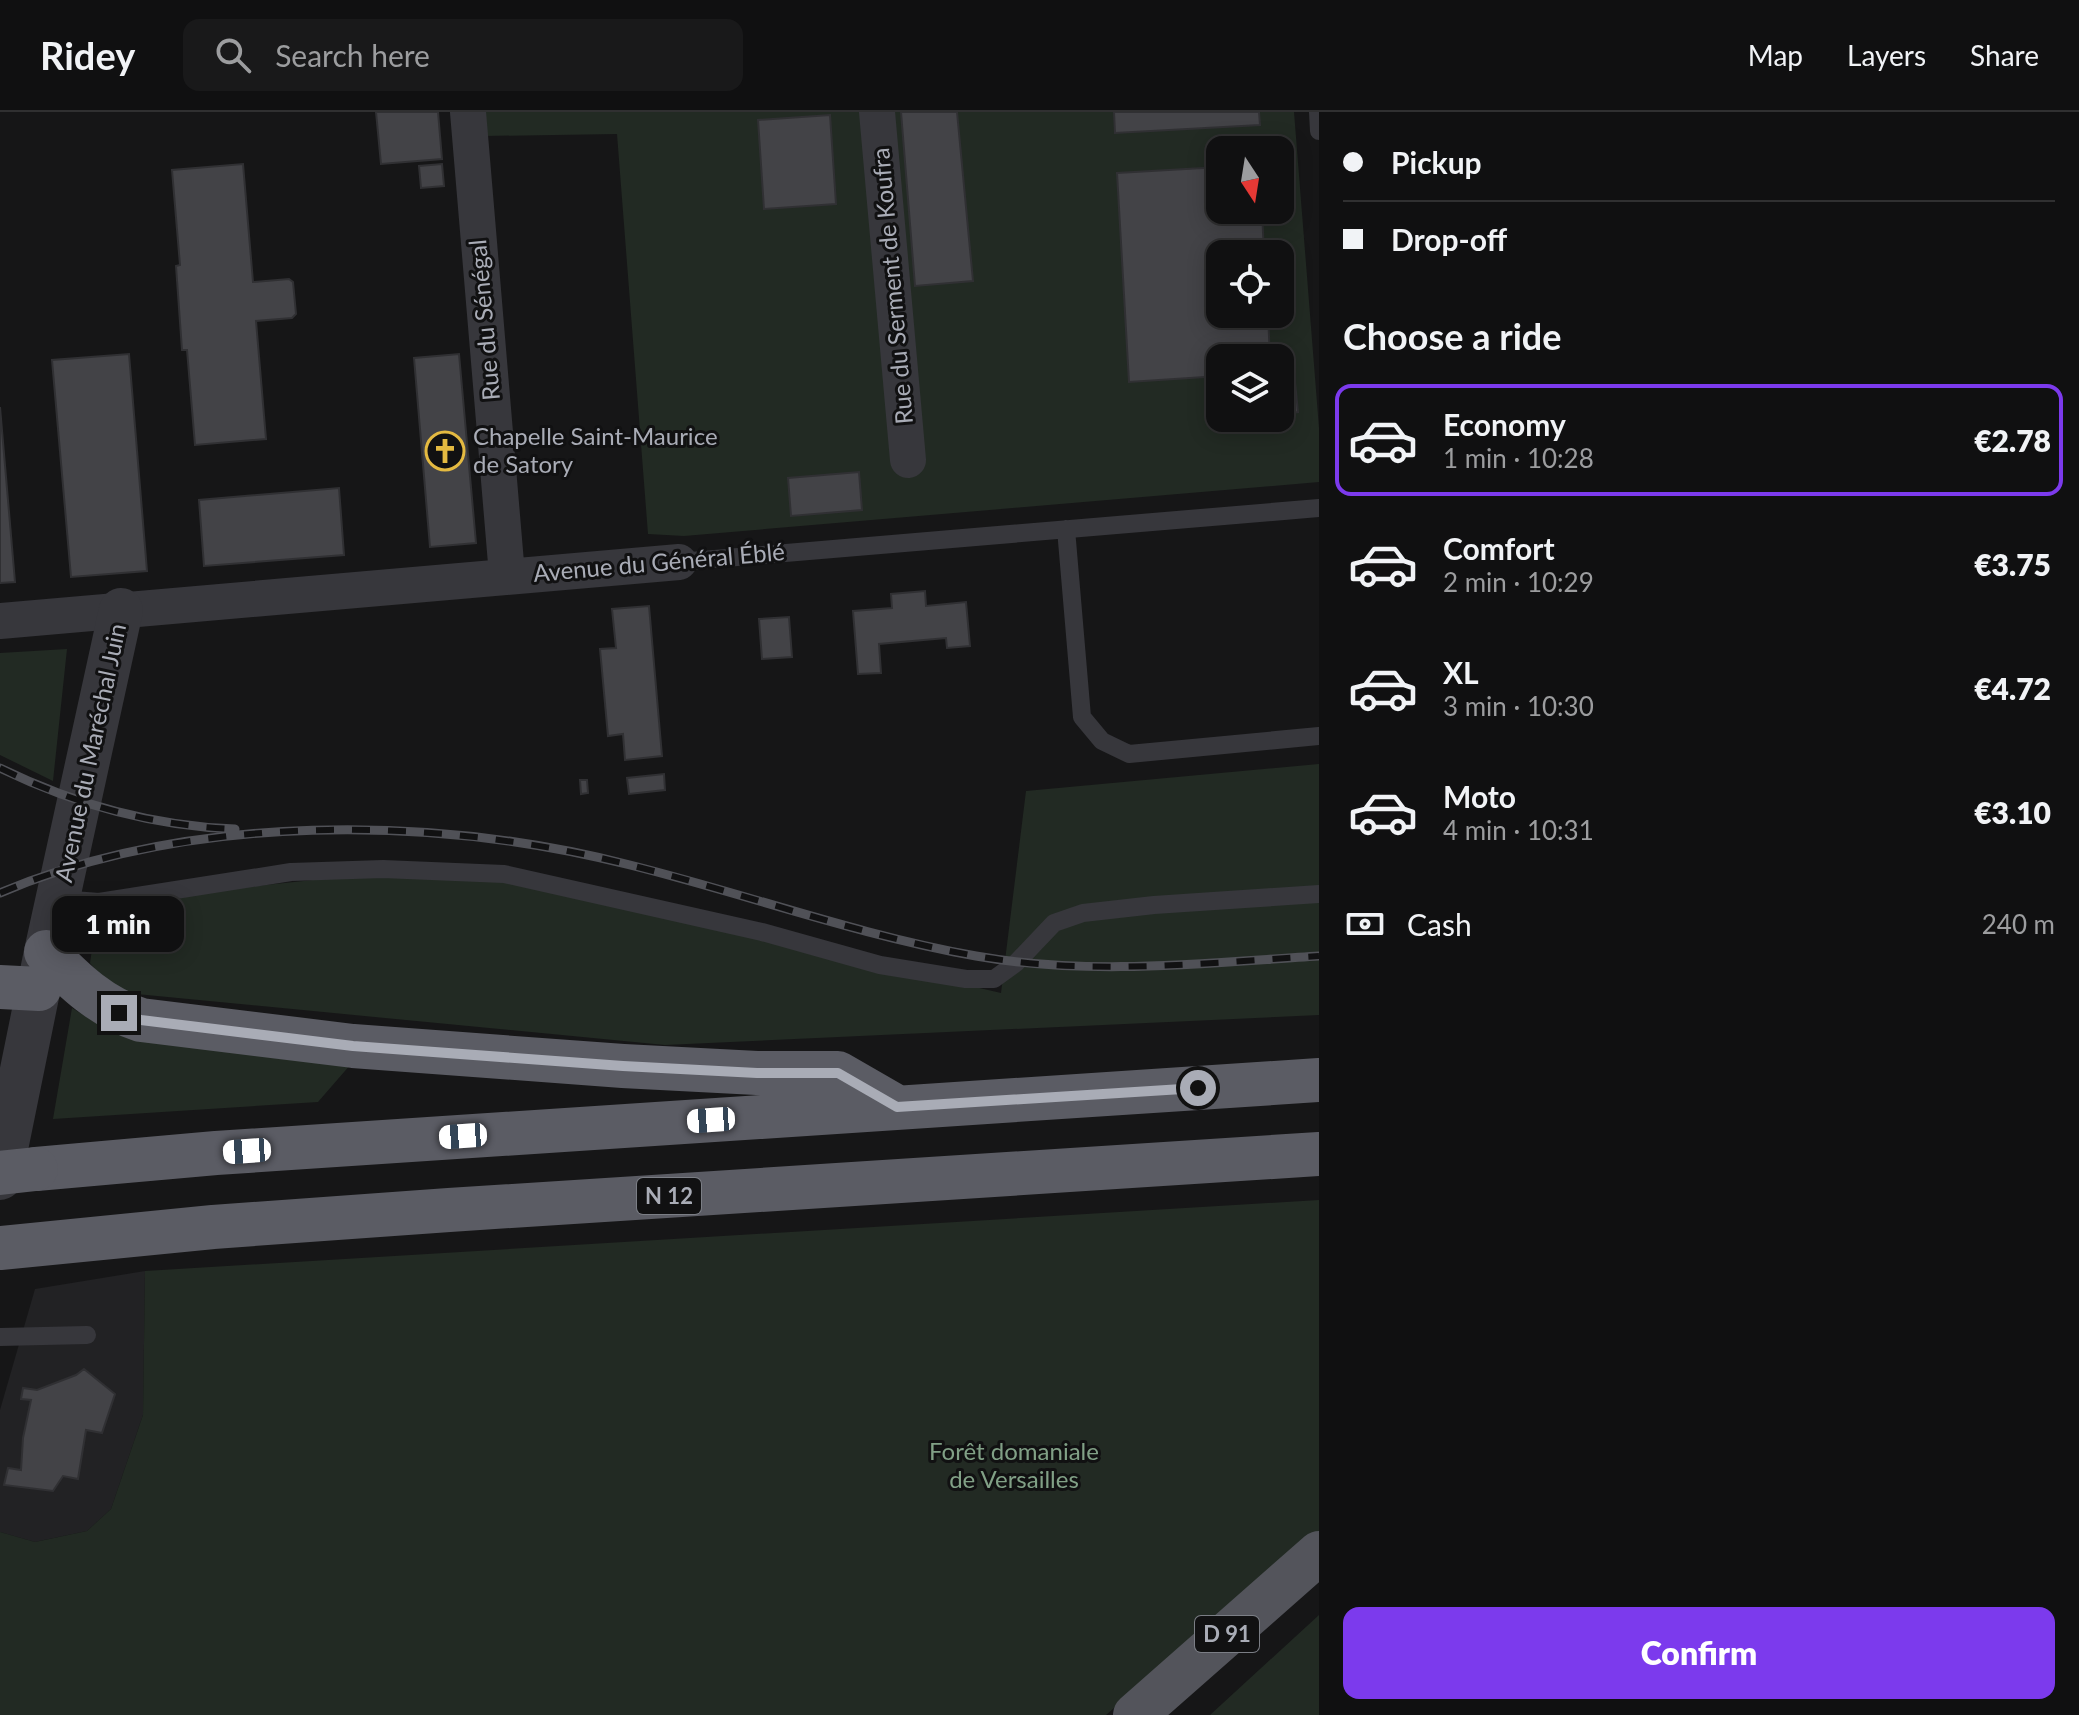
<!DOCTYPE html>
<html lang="en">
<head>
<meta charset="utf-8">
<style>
	:root { --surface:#101011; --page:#19191a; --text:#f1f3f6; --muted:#9c9d9f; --line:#303031; --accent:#7c3aed }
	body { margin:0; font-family:Lato,sans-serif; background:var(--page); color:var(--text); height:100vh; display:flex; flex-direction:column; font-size:30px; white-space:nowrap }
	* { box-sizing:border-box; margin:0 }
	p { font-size:26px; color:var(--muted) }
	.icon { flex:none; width:44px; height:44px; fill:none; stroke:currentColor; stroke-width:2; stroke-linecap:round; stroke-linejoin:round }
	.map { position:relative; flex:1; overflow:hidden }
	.details { display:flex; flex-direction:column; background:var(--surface); width:760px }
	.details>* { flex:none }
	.hud { display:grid; align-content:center; height:176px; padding:0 24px; background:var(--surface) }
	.needle { width:52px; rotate:168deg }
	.buttons { position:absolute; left:1206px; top:24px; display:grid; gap:16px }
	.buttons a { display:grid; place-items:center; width:88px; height:88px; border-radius:16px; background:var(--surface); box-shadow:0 4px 20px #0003,0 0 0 2px var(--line); font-size:40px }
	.end { position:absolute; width:36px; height:36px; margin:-18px; border:10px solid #a9acb6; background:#111; box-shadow:0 0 0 4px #111 }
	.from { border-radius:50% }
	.bubble { position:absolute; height:56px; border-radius:16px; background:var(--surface); box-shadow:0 4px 20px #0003,0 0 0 2px var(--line); font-size:26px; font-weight:800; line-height:56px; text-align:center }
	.car { position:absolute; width:24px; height:48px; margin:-24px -12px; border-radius:10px; box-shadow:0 0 6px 2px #0007; background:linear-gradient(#fff 24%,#345 0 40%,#fff 0 76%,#345 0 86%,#fff 0) }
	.hud b { display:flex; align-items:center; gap:28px; height:76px; font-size:30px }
	.hud b+b { border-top:2px solid var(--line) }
	.hud i { width:20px; height:20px; background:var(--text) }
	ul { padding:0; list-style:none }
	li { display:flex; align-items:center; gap:24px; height:112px; margin:0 16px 12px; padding:0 8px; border:4px solid transparent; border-radius:16px }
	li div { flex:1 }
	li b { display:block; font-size:30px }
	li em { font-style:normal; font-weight:800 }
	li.current { border-color:var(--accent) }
	li>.icon { width:72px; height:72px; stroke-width:1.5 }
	h2 { padding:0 24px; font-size:36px; line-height:96px }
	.pay { display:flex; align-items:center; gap:20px; height:88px; padding:0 24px; font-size:30px }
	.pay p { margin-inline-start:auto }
	.primary-button { display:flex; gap:16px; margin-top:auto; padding:16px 24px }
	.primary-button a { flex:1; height:92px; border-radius:16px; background:var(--accent); color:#fff; font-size:32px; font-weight:800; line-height:92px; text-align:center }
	header { display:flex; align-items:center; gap:48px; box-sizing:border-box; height:112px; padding:0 40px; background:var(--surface); border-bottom:2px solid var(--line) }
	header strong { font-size:38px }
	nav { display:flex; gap:44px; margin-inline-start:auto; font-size:28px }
	.search { width:560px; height:72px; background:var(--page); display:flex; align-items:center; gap:20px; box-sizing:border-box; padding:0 28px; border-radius:16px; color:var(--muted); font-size:30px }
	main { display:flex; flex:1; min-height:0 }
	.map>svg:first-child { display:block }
	.built { fill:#222224 }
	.green { fill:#222a23; fill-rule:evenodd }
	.building { fill:#434347; stroke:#303033; stroke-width:2 }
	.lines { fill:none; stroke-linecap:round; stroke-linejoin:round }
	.service { stroke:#37373c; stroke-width:18 }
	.minor { stroke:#37373c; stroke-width:36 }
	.tertiary { stroke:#37373c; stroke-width:44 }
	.primary { stroke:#53545b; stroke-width:44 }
	.trunk { stroke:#5b5c64; stroke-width:44 }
	.rail-casing { stroke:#505157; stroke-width:9 }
	.rail { stroke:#111112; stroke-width:6; stroke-dasharray:18; stroke-linecap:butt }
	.trunk-bridge { stroke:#5b5c64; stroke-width:44 }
	.route { stroke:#a9acb6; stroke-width:10 }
	.labels { text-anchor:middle; stroke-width:6; stroke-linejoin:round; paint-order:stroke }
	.shield { fill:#111112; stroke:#7b7e85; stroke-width:2 }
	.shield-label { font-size:22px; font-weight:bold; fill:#a9acb6 }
	.street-label { font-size:24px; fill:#a9acb6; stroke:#111112 }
	.poi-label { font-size:24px; fill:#a9acb6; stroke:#111112; text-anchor:start }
	.park-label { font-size:24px; fill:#81a086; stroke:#111112 }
</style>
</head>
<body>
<header>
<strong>Ridey</strong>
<div class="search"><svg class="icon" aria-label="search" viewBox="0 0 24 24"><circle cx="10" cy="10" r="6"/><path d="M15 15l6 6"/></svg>Search here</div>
<nav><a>Map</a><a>Layers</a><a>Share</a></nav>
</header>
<main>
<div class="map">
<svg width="1319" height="1603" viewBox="0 0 1319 1603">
	<rect width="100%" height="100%" fill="#161617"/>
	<path class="built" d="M145,1159L143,1303L111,1397L87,1419L35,1430L0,1420V1298L35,1177Z"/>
	<path class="green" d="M482,0H1294L1319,316V370L684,424L648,422L617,22L484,24ZM1220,38H1280V98H1220ZM1220,142H1280V202H1220ZM1220,246H1280V306H1220Z
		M67,537L53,669L0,643V541Z
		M1319,652V903L665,933L126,881L106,870L90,851L95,817L101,803L122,799L123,788L379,761L506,770L676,806L1001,881L1026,679Z
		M72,896L98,912L351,952L318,990L53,1007Z
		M1319,1088V1419L1106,1603H0V1420L35,1430L87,1419L111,1397L143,1303L145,1159Z
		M1319,1503V1603H1210Z"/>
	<path class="building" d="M376,0H438L442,47L381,52Z
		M901,0H957L973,169L915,174Z
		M1114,0H1259L1260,13L1115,21Z
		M830,3L836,92L764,97L758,8Z
		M243,52L253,170L289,167L293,170L296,202L292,206L256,209L266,327L195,333L187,238H182L176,154L180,153L172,58Z
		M442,52L444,74L421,76L419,54Z
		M1220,55V98H1262L1264,142H1220V202H1268L1270,246H1220V264L1129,270L1117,61Z
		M129,242L147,459L71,465L52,248Z
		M459,242L476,431L430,435L414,246Z
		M1295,270L1298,300L1280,302V271Z
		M0,295L15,470L0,471Z
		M859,360L862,398L791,404L788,366Z
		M339,376L344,443L204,454L199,388Z
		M925,479L926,494L966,490L970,534L947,536L946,526L879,532L881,561L858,562L853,499L892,496L891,482Z
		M649,494L662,644L625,648L623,622L608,624L600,537L616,536L612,497Z
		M789,505L792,545L762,547L759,507Z
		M664,662L665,678L629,682L627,666Z
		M580,668H587L588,681L581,682Z
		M84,1257L115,1282L102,1321L86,1318L78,1367L63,1364L53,1379L4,1373L8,1356L21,1358L23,1326L31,1288L21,1287L23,1276L37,1278L76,1263Z"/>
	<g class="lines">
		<path class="service" d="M1318,0L1319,19
			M1066,417L1082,605L1102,629L1129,642L1319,624
			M679,450L1319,396
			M60,787L99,790L291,760L383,757L504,762L762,820L880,853L966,867H994L1016,851L1054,811L1083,801L1154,793L1319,782
			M0,1225L87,1223"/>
		<path class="minor" d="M468,0L507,463
			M877,0L908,348
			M0,509L679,450"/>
		<path class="tertiary" d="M0,1066L46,840L121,498"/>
		<path class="primary" d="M1135,1603L1319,1441"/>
		<path class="trunk" d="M46,840C75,870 101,895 141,908L353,934L623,954L757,961H838L897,995
			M0,875L39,877
			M36,1057L216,1041L1319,968
			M0,1136L213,1115L449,1098L1319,1042"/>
		<defs>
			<path id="rail" d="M0,656C74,692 152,714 235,717
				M0,781C189,701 434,703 630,753C746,782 858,823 976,844C1089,864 1205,851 1319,844"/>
		</defs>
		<use href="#rail" class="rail-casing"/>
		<use href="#rail" class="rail"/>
		<path class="trunk-bridge" d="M0,1061L36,1057"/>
	</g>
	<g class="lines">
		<path class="route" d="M119,901L141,908L353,934L623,954L757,961H838L897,995L1198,976"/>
	</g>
	<defs>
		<symbol id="church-ring" viewBox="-11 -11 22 22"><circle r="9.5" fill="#111112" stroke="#e4ba41" stroke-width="1.5"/><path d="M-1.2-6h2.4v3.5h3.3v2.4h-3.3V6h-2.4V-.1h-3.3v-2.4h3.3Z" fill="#e4ba41"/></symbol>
	</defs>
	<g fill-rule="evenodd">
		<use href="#church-ring" x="423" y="317" width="44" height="44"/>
	</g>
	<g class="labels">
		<g class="shield">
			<rect x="637" y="1066" width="64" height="36" rx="6"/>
			<rect x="1195" y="1504" width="64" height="36" rx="6"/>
		</g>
		<g class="shield-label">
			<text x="669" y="1092">N 12</text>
			<text x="1227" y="1530">D 91</text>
		</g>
		<g class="street-label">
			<text transform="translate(893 174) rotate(-95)" y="8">Rue du Serment de Koufra</text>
			<text transform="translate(485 208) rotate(-95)" y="8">Rue du Sénégal</text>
			<text transform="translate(659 451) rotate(-5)" y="8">Avenue du Général Éblé</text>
			<text transform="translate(91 641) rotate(-78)" y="8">Avenue du Maréchal Juin</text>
		</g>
		<g class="poi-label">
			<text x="473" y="333">Chapelle Saint-Maurice<tspan x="473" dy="28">de Satory</tspan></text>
		</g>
		<g class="park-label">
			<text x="1014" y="1348">Forêt domaniale<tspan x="1014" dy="28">de Versailles</tspan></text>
		</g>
	</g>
</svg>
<div class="buttons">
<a><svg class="needle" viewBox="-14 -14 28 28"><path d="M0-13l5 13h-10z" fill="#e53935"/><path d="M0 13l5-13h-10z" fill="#9c9d9f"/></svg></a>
<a><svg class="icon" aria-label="locate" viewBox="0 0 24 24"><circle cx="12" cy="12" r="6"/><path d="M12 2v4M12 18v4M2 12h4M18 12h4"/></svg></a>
<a><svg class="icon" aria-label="layers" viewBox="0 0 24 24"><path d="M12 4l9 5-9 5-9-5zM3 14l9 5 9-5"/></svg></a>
</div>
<i class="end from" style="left:1198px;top:976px"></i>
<i class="end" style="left:119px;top:901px"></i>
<div class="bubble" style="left:52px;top:784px;width:132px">1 min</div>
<i class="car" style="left:711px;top:1008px;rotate:266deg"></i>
<i class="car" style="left:463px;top:1024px;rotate:266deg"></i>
<i class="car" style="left:247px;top:1039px;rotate:266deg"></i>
</div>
<section class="details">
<div class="hud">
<b><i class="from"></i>Pickup</b>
<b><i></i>Drop-off</b>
</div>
<h2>Choose a ride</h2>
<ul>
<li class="current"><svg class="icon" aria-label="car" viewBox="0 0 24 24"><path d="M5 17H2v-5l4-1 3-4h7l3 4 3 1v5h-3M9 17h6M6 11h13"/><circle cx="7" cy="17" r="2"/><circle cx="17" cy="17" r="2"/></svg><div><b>Economy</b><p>1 min · 10:28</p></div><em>€2.78</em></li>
<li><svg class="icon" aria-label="car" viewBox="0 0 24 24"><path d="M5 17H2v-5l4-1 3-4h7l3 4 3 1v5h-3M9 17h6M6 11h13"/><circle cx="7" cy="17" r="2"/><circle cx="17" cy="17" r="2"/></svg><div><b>Comfort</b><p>2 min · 10:29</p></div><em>€3.75</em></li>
<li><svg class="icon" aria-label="car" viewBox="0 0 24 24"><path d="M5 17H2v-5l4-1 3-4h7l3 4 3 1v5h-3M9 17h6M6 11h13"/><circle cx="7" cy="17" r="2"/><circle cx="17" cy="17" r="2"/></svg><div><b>XL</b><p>3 min · 10:30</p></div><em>€4.72</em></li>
<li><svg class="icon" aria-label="car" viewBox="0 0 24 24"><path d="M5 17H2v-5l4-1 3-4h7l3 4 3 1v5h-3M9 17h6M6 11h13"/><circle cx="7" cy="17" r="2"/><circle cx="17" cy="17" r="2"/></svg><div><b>Moto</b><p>4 min · 10:31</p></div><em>€3.10</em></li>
</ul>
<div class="pay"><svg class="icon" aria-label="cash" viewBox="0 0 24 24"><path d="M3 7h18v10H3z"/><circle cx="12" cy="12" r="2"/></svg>Cash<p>240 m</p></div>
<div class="primary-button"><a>Confirm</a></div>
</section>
</main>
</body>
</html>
